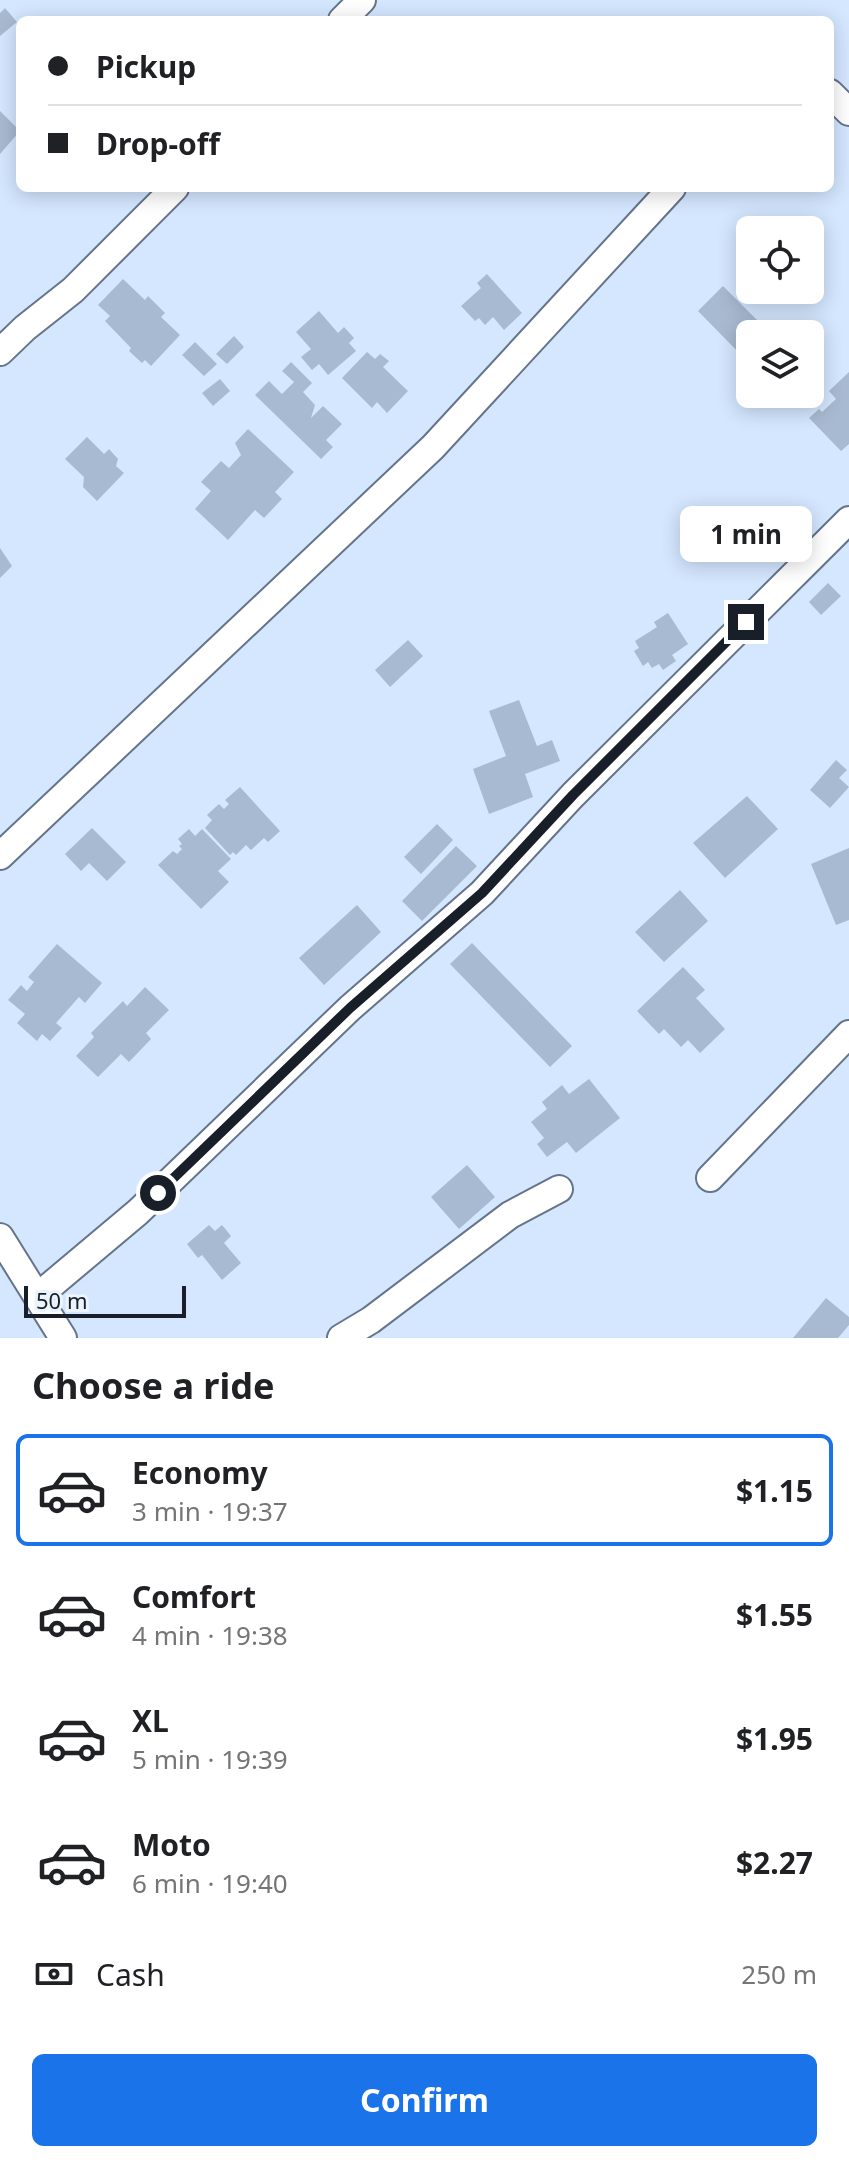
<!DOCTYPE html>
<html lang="en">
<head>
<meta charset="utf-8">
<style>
	:root { --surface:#fff; --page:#f2f2f2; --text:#202124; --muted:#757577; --line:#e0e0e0; --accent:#1a73e8 }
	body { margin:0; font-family:"Noto Sans",sans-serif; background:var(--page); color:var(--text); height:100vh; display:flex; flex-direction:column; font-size:30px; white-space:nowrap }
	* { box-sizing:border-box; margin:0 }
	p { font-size:26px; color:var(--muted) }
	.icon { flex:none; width:44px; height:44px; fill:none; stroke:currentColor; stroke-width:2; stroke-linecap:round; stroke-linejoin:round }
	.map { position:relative; height:1338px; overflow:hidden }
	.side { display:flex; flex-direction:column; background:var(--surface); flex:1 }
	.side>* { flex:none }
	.hud { position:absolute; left:16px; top:16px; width:818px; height:176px; border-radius:12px; box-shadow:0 4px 20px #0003; display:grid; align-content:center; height:176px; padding:0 32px; background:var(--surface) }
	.tools { position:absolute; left:736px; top:216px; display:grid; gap:16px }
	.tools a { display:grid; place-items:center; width:88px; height:88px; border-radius:12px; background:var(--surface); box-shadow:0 4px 20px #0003; font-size:40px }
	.scale { position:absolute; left:24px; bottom:20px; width:162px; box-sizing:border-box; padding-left:8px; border:4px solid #191f28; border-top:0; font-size:22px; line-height:28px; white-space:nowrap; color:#191f28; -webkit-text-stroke:6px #ebf3fd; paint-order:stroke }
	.end { position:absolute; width:36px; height:36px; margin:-18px; border:10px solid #191f28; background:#fff; box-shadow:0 0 0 4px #fff }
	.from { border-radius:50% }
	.bubble { position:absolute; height:56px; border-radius:12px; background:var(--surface); box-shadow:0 4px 20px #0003; font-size:26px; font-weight:700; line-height:56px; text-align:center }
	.hud b { display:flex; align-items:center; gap:28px; height:76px; font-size:30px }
	.hud b+b { border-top:2px solid var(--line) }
	.hud i { width:20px; height:20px; background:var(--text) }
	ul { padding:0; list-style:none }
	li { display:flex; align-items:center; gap:24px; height:112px; margin:0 16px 12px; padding:0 16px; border:4px solid transparent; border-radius:12px }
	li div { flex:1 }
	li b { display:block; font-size:30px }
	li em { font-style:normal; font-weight:700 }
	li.on { border-color:var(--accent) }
	li>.icon { width:72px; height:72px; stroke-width:1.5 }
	h2 { padding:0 32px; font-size:36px; line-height:96px }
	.pay { display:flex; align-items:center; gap:20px; height:88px; padding:0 32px; font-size:30px }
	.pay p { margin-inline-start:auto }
	.button { display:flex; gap:16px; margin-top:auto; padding:16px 32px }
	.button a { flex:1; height:92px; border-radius:12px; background:var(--accent); color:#fff; font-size:32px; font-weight:700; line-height:92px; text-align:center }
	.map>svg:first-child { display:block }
	.building { fill:#a8bad1 }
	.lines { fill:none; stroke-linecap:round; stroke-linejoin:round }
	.minor-casing { stroke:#64748a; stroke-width:30 }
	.minor { stroke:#fff; stroke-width:26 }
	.route { stroke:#191f28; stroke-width:10 }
</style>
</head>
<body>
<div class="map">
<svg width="849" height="1338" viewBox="0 0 849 1338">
	<rect width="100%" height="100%" fill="#d4e7ff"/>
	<path class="building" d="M5,8L17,22L0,36V13Z
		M0,111L20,131L0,154Z
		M487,274L522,313L504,330L493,317L485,325L479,318L475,321L461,306L481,288L477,283Z
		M123,279L145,300L148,296L165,313L161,317L180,335L151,366L145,360L142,363L129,351L131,348L105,321L110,316L98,305Z
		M723,286L771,334H750V364L698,311Z
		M319,311L338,333L344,327L354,338L349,343L356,351L328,375L319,364L312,370L301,357L311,349L296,332Z
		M234,336L244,347L227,364L216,354Z
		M195,342L217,364L204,376L182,355Z
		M367,352L375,359L380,354L389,361L383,367L408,391L387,413L377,402L372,408L342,378Z
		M291,362L312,383L303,392L315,405L311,418L323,406L342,424L326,440L333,447L321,459L255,395L269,381L282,394L294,382L282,371Z
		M849,372V444L841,451L809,418L819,409L822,412L836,399L829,391Z
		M220,379L230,391L213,406L202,393Z
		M248,429L294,472L275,492L282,499L264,518L255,510L228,540L195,509L211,491L201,482L221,461L229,468L241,455L235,443Z
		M87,437L104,454L109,449L118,459L116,466L124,473L97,501L83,487L84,477L65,459Z
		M0,548L12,566L0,578Z
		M828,583L841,596L821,615L809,602Z
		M668,613L688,644L672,655L676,661L663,670L659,664L652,668L648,662L643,666L634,651L639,648L635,641L657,627L654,622Z
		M408,640L423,656L390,687L375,670Z
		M519,700L537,746L552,740L560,761L525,774L533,797L489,814L473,769L506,756L489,711Z
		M836,760L847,770L839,778L849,787L830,808L810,790Z
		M240,787L280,831L268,842L264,838L251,850L246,845L236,855L233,852L230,855L205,828L212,820L207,815L219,804L224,809L229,804L225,800Z
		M747,796L778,829L725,878L693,843Z
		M437,824L453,840L421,874L404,857Z
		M92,828L126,862L107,881L89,863L81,871L65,854Z
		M189,829L195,836L202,829L231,859L218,871L229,882L201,909L158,865L173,851L177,854L182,849L179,846L182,844L178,839Z
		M456,846L477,866L422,921L402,901Z
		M849,848V920L836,925L811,864Z
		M680,890L708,921L664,962L635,932Z
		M357,905L381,932L324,985L299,958Z
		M472,943L572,1046L550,1067L450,964Z
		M57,944L102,983L85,1003L79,997L56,1023L62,1028L50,1041L42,1034L37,1041L17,1023L25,1014L8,1000L21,985L27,991L34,982L28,977Z
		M683,967L705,990L696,998L725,1029L700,1053L688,1040L681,1047L664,1029L659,1034L637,1011Z
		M145,987L169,1010L146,1033L151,1039L129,1062L121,1054L98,1077L76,1056L94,1037L91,1033L123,1001L127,1006Z
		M589,1079L620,1118L576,1153L567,1142L547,1157L537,1144L544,1138L531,1122L547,1109L542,1102L562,1085L569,1094Z
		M467,1165L495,1197L459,1229L431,1197Z
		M209,1225L215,1231L222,1225L231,1236L224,1243L241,1263L222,1280L202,1255L198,1258L187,1244Z
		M826,1298L849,1317V1325L838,1338H793Z"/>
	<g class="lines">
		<defs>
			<path id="minor" d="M342,20L362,0
				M830,93L849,112
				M0,352L25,328L73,290L175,188
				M0,856L433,447L672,188
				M710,1178L849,1034
				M0,1237L63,1338
				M38,1296L138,1212L350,1008L482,893L573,795L849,520
				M341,1338L371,1320L510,1215L559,1189"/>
		</defs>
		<use href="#minor" class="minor-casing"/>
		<use href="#minor" class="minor"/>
	</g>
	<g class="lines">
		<path class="route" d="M158,1193L350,1008L482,893L573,795L746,622"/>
	</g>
</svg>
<div class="tools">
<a><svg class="icon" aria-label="locate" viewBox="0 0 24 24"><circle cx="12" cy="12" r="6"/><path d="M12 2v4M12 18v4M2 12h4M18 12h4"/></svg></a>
<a><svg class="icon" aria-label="layers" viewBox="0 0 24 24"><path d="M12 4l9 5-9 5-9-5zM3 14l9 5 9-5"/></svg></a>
</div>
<div class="scale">50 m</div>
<i class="end from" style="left:158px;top:1193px"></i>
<i class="end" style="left:746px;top:622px"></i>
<div class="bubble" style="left:680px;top:506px;width:132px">1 min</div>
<div class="hud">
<b><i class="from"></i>Pickup</b>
<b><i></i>Drop-off</b>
</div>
</div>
<section class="side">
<h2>Choose a ride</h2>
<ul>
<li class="on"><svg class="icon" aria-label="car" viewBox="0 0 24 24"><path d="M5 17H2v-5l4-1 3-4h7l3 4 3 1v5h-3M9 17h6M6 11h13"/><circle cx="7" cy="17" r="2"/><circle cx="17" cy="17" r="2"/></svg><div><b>Economy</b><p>3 min · 19:37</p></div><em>$1.15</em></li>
<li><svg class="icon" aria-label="car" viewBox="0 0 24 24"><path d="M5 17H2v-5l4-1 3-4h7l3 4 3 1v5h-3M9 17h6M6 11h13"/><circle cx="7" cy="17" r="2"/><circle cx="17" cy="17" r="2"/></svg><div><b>Comfort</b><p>4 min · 19:38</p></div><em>$1.55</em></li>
<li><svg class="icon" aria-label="car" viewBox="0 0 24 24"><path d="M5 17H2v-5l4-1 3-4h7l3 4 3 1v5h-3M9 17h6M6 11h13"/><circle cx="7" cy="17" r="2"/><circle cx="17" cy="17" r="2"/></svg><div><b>XL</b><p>5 min · 19:39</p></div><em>$1.95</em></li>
<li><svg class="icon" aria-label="car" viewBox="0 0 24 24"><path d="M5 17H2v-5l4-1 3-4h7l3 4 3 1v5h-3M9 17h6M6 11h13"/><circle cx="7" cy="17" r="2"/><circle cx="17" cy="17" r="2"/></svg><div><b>Moto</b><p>6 min · 19:40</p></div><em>$2.27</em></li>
</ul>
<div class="pay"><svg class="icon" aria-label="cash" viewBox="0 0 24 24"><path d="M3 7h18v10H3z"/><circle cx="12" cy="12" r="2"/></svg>Cash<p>250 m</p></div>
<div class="button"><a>Confirm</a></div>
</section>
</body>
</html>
